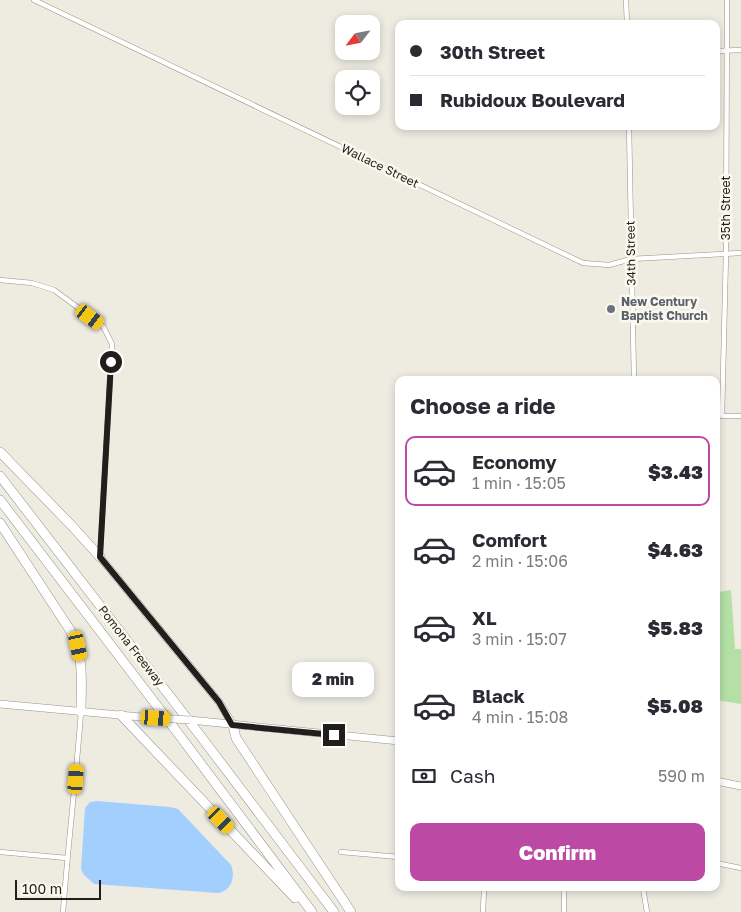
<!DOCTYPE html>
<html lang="en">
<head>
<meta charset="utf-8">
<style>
	:root { --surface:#fff; --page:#f7f7f7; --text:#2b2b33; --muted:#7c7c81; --line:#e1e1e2; --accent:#bc4aa4 }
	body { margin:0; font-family:"Golos Text",sans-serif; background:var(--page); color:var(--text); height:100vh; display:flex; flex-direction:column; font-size:19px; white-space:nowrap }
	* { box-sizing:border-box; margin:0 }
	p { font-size:16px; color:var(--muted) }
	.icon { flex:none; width:28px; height:28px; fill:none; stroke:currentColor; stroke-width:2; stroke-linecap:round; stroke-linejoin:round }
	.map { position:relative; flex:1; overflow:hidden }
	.sheet { position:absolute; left:395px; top:376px; width:325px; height:515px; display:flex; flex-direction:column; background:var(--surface); border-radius:10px; box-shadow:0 2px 8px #0003 }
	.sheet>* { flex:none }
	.top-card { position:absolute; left:395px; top:20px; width:325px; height:110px; border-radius:10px; box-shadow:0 2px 8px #0003; display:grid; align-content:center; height:110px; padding:0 15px; background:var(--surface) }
	.needle { width:32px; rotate:238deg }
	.tools { position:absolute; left:335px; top:15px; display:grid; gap:10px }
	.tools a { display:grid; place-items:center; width:45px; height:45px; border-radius:10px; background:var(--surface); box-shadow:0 2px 8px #0003; font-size:25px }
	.scale { position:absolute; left:15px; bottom:12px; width:86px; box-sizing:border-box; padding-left:5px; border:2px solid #201f1b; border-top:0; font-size:14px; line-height:18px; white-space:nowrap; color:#201f1b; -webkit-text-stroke:4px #fbf9ee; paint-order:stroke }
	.end { position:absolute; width:22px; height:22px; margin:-11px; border:6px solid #201f1b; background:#fff; box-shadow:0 0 0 2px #fff }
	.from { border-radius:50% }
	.bubble { position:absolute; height:35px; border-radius:10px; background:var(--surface); box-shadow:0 2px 8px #0003; font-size:16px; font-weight:800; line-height:35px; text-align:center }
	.car { position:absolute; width:15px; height:30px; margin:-15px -8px; border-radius:6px; box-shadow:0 0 4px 1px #0007; background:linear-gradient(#f5c518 24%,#345 0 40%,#f5c518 0 76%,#345 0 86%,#f5c518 0) }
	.top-card b { display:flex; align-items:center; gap:18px; height:48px; font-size:19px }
	.top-card b+b { border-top:1px solid var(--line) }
	.top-card i { width:12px; height:12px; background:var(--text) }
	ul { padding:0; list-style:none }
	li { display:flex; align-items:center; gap:15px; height:70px; margin:0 10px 8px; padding:0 5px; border:2px solid transparent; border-radius:10px }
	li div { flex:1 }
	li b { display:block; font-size:19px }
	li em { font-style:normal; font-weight:800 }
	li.selected { border-color:var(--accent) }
	li>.icon { width:45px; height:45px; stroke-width:1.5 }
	h2 { padding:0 15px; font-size:22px; line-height:60px }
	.pay { display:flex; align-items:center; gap:12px; height:55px; padding:0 15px; font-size:19px }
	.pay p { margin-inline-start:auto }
	.action { display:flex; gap:10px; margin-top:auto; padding:10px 15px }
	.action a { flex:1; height:58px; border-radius:10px; background:var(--accent); color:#fff; font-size:20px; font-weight:800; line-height:58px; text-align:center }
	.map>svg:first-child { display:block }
	.green { fill:#b4e0a6 }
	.water { fill:#a3cfff }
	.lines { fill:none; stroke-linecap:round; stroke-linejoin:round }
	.street-casing { stroke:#949388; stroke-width:5.5 }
	.secondary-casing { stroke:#949388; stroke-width:8 }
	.highway-casing { stroke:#949388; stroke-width:10 }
	.street { stroke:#fff; stroke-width:4.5 }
	.secondary { stroke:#fff; stroke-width:7 }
	.highway { stroke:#fff; stroke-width:9 }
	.secondary-bridge-casing { stroke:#949388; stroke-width:8; stroke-linecap:butt }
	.secondary-bridge { stroke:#fff; stroke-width:7 }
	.route { stroke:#201f1b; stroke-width:6 }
	.worship-dot { fill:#6b7280; stroke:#fbf9ee; stroke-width:2 }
	.labels { text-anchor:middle; stroke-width:5; stroke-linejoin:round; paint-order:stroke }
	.street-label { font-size:12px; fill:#201f1b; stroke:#fbf9ee }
	.worship-label { font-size:12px; font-weight:bold; fill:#5b616d; stroke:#fbf9ee; text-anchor:start }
</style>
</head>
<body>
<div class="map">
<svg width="741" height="912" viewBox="0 0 741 912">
	<rect width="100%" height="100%" fill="#eeece1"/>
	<path class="green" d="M731,590L735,649H741V704L716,700L719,592Z"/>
	<path class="water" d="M97,801L170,807L178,809L231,865C236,877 231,892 217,893L94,884L84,875L81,869L85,808L90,802Z"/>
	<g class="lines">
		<defs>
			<path id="street" d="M34,0L583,263L609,265L631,259L741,253
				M626,0L627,24
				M727,0L726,254L722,416H741
				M716,51L741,50
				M629,126L634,380
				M0,280L32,283L54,290L103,326L112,344L100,555
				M0,852L67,858
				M341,852L399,857
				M716,863L741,868
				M643,888L647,912
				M63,912C68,845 76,779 81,712
				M483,912L484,888
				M564,912V888"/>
			<path id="secondary" d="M100,557L219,702L233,725
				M0,704L141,717
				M190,720L399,741
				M716,781L741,786"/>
			<path id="highway" d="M0,452L72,526L100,557
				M0,476L199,734L334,912
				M0,500L177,732L312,912
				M0,523L70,630C85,660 81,680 81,712
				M121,715L295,898
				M233,725L236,738L351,912"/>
		</defs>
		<use href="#street" class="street-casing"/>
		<use href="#secondary" class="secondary-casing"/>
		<use href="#highway" class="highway-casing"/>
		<use href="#street" class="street"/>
		<use href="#secondary" class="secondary"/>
		<use href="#highway" class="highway"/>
		<defs>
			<path id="secondary-bridge" d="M141,717L190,720"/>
		</defs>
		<use href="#secondary-bridge" class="secondary-bridge-casing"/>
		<use href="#secondary-bridge" class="secondary-bridge"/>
	</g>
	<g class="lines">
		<path class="route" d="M111,362L100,557L219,702L232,725L334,735"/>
	</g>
	<circle class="worship-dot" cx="611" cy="309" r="5"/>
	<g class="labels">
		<g class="street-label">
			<text transform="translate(380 166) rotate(26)" y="4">Wallace Street</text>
			<text transform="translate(726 208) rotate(-90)" y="4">35th Street</text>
			<text transform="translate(631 253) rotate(-91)" y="4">34th Street</text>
			<text transform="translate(131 646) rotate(52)" y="4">Pomona Freeway</text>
		</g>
		<g class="worship-label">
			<text x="621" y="306">New Century<tspan x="621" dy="14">Baptist Church</tspan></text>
		</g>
	</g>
</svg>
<div class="tools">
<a><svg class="needle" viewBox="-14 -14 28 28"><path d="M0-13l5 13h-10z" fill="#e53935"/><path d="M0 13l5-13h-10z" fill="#7c7c81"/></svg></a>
<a><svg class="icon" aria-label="locate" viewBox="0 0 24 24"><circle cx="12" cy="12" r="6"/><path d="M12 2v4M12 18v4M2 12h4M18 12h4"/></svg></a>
</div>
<div class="scale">100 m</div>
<i class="end from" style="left:111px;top:362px"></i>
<i class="end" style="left:334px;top:735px"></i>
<div class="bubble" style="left:292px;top:662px;width:82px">2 min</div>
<i class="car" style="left:90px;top:317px;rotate:126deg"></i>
<i class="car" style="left:78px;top:646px;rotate:168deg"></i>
<i class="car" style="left:156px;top:718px;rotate:94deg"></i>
<i class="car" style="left:76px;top:779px;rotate:4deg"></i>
<i class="car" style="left:221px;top:820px;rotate:136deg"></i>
<div class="top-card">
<b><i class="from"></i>30th Street</b>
<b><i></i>Rubidoux Boulevard</b>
</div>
<section class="sheet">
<h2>Choose a ride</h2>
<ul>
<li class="selected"><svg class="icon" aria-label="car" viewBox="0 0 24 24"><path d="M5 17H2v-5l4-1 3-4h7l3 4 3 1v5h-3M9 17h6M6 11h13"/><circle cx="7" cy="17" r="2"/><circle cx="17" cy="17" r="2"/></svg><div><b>Economy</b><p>1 min · 15:05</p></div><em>$3.43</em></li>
<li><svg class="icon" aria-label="car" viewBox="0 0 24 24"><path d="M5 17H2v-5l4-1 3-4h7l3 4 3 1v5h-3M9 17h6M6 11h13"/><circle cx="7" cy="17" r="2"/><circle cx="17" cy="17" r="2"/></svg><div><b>Comfort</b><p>2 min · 15:06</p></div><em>$4.63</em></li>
<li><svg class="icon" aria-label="car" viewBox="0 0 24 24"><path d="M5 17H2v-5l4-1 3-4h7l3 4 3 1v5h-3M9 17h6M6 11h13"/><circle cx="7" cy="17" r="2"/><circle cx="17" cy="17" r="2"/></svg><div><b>XL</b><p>3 min · 15:07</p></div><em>$5.83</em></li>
<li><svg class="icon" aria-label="car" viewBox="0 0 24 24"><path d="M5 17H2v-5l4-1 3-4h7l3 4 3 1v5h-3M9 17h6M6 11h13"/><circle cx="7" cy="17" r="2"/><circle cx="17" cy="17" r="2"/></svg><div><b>Black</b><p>4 min · 15:08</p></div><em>$5.08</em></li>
</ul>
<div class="pay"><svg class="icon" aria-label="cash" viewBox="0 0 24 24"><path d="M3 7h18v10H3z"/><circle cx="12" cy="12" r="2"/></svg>Cash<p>590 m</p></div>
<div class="action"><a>Confirm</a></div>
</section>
</div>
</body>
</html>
